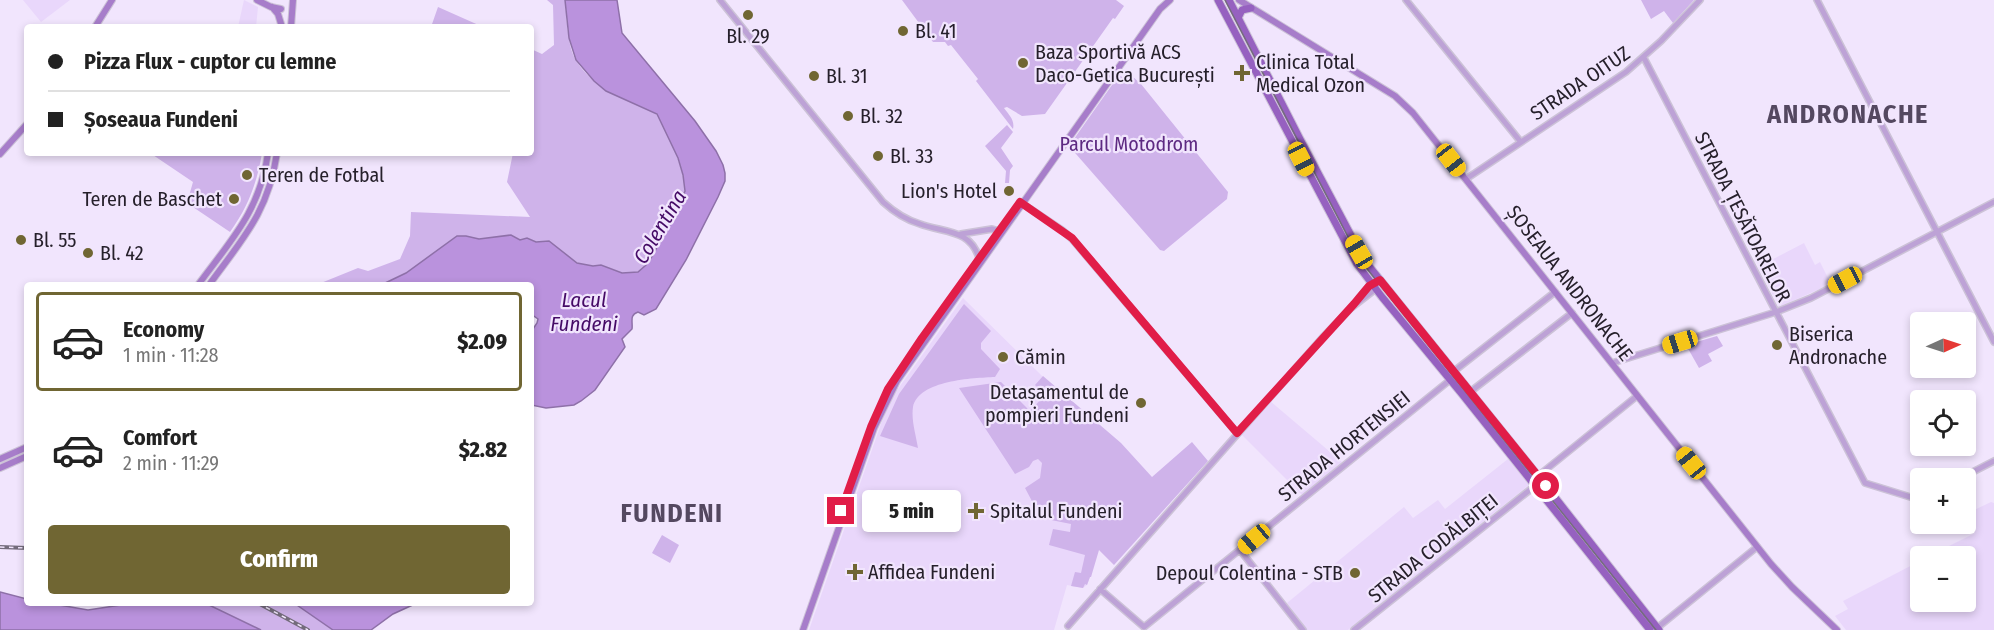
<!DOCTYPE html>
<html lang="en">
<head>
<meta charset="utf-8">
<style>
	:root { --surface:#fff; --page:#f2f2f2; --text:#222; --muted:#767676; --line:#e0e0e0; --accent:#706633 }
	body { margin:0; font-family:"Fira Sans Condensed",sans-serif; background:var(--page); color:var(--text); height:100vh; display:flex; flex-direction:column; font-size:22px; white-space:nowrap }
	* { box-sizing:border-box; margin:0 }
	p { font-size:20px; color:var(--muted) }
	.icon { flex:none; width:33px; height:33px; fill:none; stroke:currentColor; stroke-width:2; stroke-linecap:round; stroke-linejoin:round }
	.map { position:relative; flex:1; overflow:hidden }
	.sheet { position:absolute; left:24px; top:282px; width:510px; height:324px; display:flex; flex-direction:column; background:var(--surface); border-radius:6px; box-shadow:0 3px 9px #0003 }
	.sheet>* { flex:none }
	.hud { position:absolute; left:24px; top:24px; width:510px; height:132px; border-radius:6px; box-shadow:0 3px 9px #0003; display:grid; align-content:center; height:132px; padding:0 24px; background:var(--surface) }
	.needle { width:39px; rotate:87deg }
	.tools { position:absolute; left:1910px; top:312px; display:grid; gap:12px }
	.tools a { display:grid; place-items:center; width:66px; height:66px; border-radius:6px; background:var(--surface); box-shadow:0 3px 9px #0003; font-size:30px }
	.end { position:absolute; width:27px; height:27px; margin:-14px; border:8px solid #e11d48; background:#fff; box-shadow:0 0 0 3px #fff }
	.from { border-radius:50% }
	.bubble { position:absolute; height:42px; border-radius:6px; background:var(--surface); box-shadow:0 3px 9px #0003; font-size:20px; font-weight:800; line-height:42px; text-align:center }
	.car { position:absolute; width:18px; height:36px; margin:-18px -9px; border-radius:8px; box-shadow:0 0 4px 2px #0007; background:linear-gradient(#f5c518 24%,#345 0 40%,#f5c518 0 76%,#345 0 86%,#f5c518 0) }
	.hud b { display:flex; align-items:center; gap:21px; height:57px; font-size:22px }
	.hud b+b { border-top:2px solid var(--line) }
	.hud i { width:15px; height:15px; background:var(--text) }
	ul { padding:10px 0 0; list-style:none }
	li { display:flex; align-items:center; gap:18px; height:99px; margin:0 12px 9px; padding:0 12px; border:3px solid transparent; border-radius:6px }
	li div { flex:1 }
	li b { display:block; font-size:22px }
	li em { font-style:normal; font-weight:800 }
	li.selected { border-color:var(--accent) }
	li>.icon { width:54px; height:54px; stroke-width:1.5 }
	.primary-button { display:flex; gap:12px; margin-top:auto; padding:12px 24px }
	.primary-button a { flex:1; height:69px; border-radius:6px; background:var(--accent); color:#fff; font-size:24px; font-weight:800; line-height:69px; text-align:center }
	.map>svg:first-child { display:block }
	.built { fill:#e9d7fb }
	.green { fill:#cfb3ea }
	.water { fill:#ba92dd; stroke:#8e70a8; stroke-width:1.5 }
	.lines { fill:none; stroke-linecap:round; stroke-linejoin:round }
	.tertiary-casing { stroke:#ccc2d7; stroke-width:8 }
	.secondary-casing { stroke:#ccc2d7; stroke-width:8 }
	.primary-casing { stroke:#ccc2d7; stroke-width:9 }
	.tertiary { stroke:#bda2d6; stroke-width:5 }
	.secondary { stroke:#a77dca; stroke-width:6 }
	.primary { stroke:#9661c0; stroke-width:7 }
	.tram { stroke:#746c7c; stroke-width:1.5 }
	.rail-casing { stroke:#746c7c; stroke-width:4 }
	.rail { stroke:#f1e5fd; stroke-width:1.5; stroke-dasharray:4.5; stroke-linecap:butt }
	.route { stroke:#e11d48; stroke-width:8 }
	.poi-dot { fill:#706633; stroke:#f1e5fd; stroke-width:2 }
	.labels { text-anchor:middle; stroke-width:4.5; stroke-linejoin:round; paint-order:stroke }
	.poi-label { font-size:20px; fill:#26202b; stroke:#f1e5fd; text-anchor:start }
	.street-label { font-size:20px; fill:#26202b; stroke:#f1e5fd }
	.park-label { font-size:20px; fill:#5e2a82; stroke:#f1e5fd }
	.water-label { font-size:21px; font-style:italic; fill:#450a66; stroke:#f1e5fd }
	.district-label { font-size:26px; font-weight:bold; letter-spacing:1.5px; fill:#544860; stroke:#f1e5fd }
</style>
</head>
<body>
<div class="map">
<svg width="1994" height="630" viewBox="0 0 1994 630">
	<rect width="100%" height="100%" fill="#f1e5fd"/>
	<path class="built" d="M23,0H70L41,22Z
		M244,0L258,7L256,27H238Z
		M1804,243L1815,265L1820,262L1831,284L1779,307L1758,267Z
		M963,298L1113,446L1091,577H1090L1087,585L1083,588L1067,585L1054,630H809L882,421L895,393Z
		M1270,401L1342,462L1303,496L1241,434Z
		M1508,459L1529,485L1348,630H1307L1287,603L1404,507L1413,518L1438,500L1445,509Z
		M1991,502L1994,503V630H1846L1835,616L1848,609L1843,601L1920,561V602H1965V556H1929L1975,533L1966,514Z"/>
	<path class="green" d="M547,0H565C567,19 567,47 577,62C594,87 614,94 640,106C644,109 652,110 656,114C666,122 686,176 685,190C685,199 677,206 674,214C668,229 652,264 638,272L622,273L601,265L593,266L577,263L548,241L536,242L527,238L520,240L511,235L479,239L466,236L457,237L406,273L381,285H316L358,268L368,271L400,259L410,236L411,212L530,217L507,182L513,153H531V49L542,54L554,45L553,5Z
		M902,0H1116L1124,6L1115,19L1113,18L1045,114L1022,116L1007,107L1004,108C1009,115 1015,120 1013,129L976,81L978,79L951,45L948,46L945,42H933Z
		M1641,0H1694L1673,23L1664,11L1651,19Z
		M438,7L483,27H431Z
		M1119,75L1127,80L1133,77L1141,84L1228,192L1227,199L1164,251L1160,250L1069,146Z
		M1007,125L1013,132L1001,148L1013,166L1010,170L1009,183H1005L1006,171L985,146Z
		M150,153H262C257,183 248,207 230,232L187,203L193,182Z
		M964,304L991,331L981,343V349L1000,369L995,377C973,378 919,380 913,407C911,420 916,435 918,448L880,436L899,394Z
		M1717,336L1723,346L1708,354L1712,361L1699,368L1686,345Z
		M1043,376L1121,443L1152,477L1192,442L1208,461L1114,565L1099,550L1091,577H1090L1087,585L1085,584L1083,588L1071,586L1075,572L1081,573L1085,555L1049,545L1053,529L1070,532L1071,524L1041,518L1025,488L1040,478L1042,463L1038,459L1033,461L1029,467L1015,474L959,388L1001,382L1030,411L1045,395L1035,385Z
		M662,535L679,545L670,563L652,553Z
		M205,603H294L333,630H261Z"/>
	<path class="water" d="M565,0H617L622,33L695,121L716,151L723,165L725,173V181L718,197L686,260L656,309L644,315L638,312C629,315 633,322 632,329L622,339L625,347L595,390L581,401L574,405L546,408L531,405V332L537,323L538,319L531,314V285H381L406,273L457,236H466L479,239L511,235L520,240L527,238L536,242L549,241L577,263L593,266L601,265L622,273L638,272L646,265L653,255L685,191L683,175L678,158L657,114L606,91L594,81L576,60L569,38Z
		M0,592L27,599V603H48L88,610L134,603H205L261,630H0Z
		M294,603H417L393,614L371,630H333Z"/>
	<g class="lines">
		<defs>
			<path id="tertiary" d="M720,0L883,202C894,212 906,220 920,224C945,233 970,229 979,258
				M1406,0L1520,141
				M1817,0L1994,342
				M1644,58L1865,483L1920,500
				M1466,179L1626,72L1661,41L1700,0
				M1020,202L1062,230L1072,239L1237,433
				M961,234L992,229L999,231
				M1359,298L1369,286L1375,282
				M1612,363L1776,312L1811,298L1994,202
				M1453,372L1555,292
				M1470,392L1572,313
				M1538,476L1637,396
				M1961,478L1994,461
				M1240,550L1303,630
				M1100,589L1144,627L1450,380
				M1068,626L1324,336L1351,308L1373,291L1380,280
				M1657,628L1757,547
				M1354,630L1531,489"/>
			<path id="secondary" d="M257,0L271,7L281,9
				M1239,0L1395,96L1413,113L1771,564L1792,587L1837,630
				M272,7L278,14L282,27
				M95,27L112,0
				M291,27L293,0
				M0,154L27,124
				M198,285C231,240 260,211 268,153
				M209,285C243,238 268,213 277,153
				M0,459L27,447
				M0,468L27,456
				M803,630L874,428L897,381L1160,9L1170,0"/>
			<path id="primary" d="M1218,0L1357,264L1382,297L1462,394L1650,630
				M1229,0L1300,139L1364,260L1546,486L1659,630
				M1238,18L1242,10L1251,8"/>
		</defs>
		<use href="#tertiary" class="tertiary-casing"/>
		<use href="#secondary" class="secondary-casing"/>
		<use href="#primary" class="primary-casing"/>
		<use href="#tertiary" class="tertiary"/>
		<use href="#secondary" class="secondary"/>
		<use href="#primary" class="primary"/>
		<path class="tram" d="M1225,0L1360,260L1656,630"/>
		<defs>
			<path id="rail" d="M0,547L27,548
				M258,603L308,630"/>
		</defs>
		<use href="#rail" class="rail-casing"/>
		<use href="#rail" class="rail"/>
	</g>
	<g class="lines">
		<path class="route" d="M841,511L871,427L888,389L922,338L1020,202L1072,238L1237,433L1354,304L1369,286L1380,280L1546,486"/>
	</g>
	<g class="poi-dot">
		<circle cx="748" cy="15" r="6"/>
		<circle cx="903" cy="31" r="6"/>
		<circle cx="1023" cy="63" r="6"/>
		<path d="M1239 64h6v6h6v6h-6v6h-6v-6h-6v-6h6z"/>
		<circle cx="814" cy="76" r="6"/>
		<circle cx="848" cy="116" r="6"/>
		<circle cx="878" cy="156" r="6"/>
		<circle cx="247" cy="175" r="6"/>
		<circle cx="1009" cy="191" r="6"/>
		<circle cx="234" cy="199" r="6"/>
		<circle cx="21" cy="240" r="6"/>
		<circle cx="88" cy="253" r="6"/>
		<circle cx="1777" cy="345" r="6"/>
		<circle cx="1003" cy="357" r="6"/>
		<circle cx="1141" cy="403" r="6"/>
		<path d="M973 502h6v6h6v6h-6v6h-6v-6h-6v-6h6z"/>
		<path d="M852 563h6v6h6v6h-6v6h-6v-6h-6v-6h6z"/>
		<circle cx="1355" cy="573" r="6"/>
	</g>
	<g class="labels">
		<g class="poi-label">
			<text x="915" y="38">Bl. 41</text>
			<text x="748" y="43" text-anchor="middle">Bl. 29</text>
			<text x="1035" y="59">Baza Sportivă ACS<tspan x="1035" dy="23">Daco-Getica București</tspan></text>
			<text x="1256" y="69">Clinica Total<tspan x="1256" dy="23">Medical Ozon</tspan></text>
			<text x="826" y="83">Bl. 31</text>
			<text x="860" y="123">Bl. 32</text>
			<text x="890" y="163">Bl. 33</text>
			<text x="259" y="182">Teren de Fotbal</text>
			<text x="997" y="198" text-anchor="end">Lion's Hotel</text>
			<text x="222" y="206" text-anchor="end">Teren de Baschet</text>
			<text x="33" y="247">Bl. 55</text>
			<text x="100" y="260">Bl. 42</text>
			<text x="1789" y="341">Biserica<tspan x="1789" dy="23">Andronache</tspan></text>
			<text x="1015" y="364">Cămin</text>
			<text x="1129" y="399" text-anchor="end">Detașamentul de<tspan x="1129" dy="23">pompieri Fundeni</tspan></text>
			<text x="990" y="518">Spitalul Fundeni</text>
			<text x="868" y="579">Affidea Fundeni</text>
			<text x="1343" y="580" text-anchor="end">Depoul Colentina - STB</text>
		</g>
		<g class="street-label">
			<text transform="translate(1580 83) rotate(-34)" y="7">STRADA OITUZ</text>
			<text transform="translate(1743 217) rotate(63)" y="7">STRADA ȚESĂTOARELOR</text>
			<text transform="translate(1570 283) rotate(52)" y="7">ȘOSEAUA ANDRONACHE</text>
			<text transform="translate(1344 446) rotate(-39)" y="7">STRADA HORTENSIEI</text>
			<text transform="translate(1433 548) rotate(-39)" y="7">STRADA CODĂLBIȚEI</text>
		</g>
		<g class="park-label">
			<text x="1129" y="151">Parcul Motodrom</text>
		</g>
		<g class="water-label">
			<text transform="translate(660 227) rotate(-59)" y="7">Colentina</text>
			<text x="584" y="307">Lacul<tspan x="584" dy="24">Fundeni</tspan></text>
		</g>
		<g class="district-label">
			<text x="1848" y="123">ANDRONACHE</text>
			<text x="672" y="522">FUNDENI</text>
		</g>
	</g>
</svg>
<div class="tools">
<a><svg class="needle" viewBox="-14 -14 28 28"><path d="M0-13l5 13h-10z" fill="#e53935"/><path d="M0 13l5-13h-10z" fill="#767676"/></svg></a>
<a><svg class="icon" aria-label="locate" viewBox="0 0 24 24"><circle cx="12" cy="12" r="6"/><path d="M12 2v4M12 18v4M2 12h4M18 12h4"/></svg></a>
<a>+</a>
<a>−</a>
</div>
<i class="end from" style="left:1546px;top:486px"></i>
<i class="end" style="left:841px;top:511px"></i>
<div class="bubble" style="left:862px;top:490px;width:99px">5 min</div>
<i class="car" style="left:1301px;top:159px;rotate:153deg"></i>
<i class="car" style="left:1451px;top:160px;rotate:142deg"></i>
<i class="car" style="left:1359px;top:252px;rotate:330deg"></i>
<i class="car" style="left:1845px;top:280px;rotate:242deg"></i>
<i class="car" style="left:1680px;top:342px;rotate:253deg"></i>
<i class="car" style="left:1691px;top:463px;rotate:321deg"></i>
<i class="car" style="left:1254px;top:539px;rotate:230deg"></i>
<div class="hud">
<b><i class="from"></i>Pizza Flux - cuptor cu lemne</b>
<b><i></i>Șoseaua Fundeni</b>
</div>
<section class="sheet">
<ul>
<li class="selected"><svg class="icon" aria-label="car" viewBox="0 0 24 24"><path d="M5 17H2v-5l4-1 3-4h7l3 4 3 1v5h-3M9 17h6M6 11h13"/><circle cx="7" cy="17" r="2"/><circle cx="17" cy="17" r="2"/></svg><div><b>Economy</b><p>1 min · 11:28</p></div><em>$2.09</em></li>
<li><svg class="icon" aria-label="car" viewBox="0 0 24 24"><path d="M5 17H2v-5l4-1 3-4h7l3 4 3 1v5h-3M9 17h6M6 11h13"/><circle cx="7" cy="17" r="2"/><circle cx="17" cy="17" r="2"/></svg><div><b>Comfort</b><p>2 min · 11:29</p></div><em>$2.82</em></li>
</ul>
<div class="primary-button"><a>Confirm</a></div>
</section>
</div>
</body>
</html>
